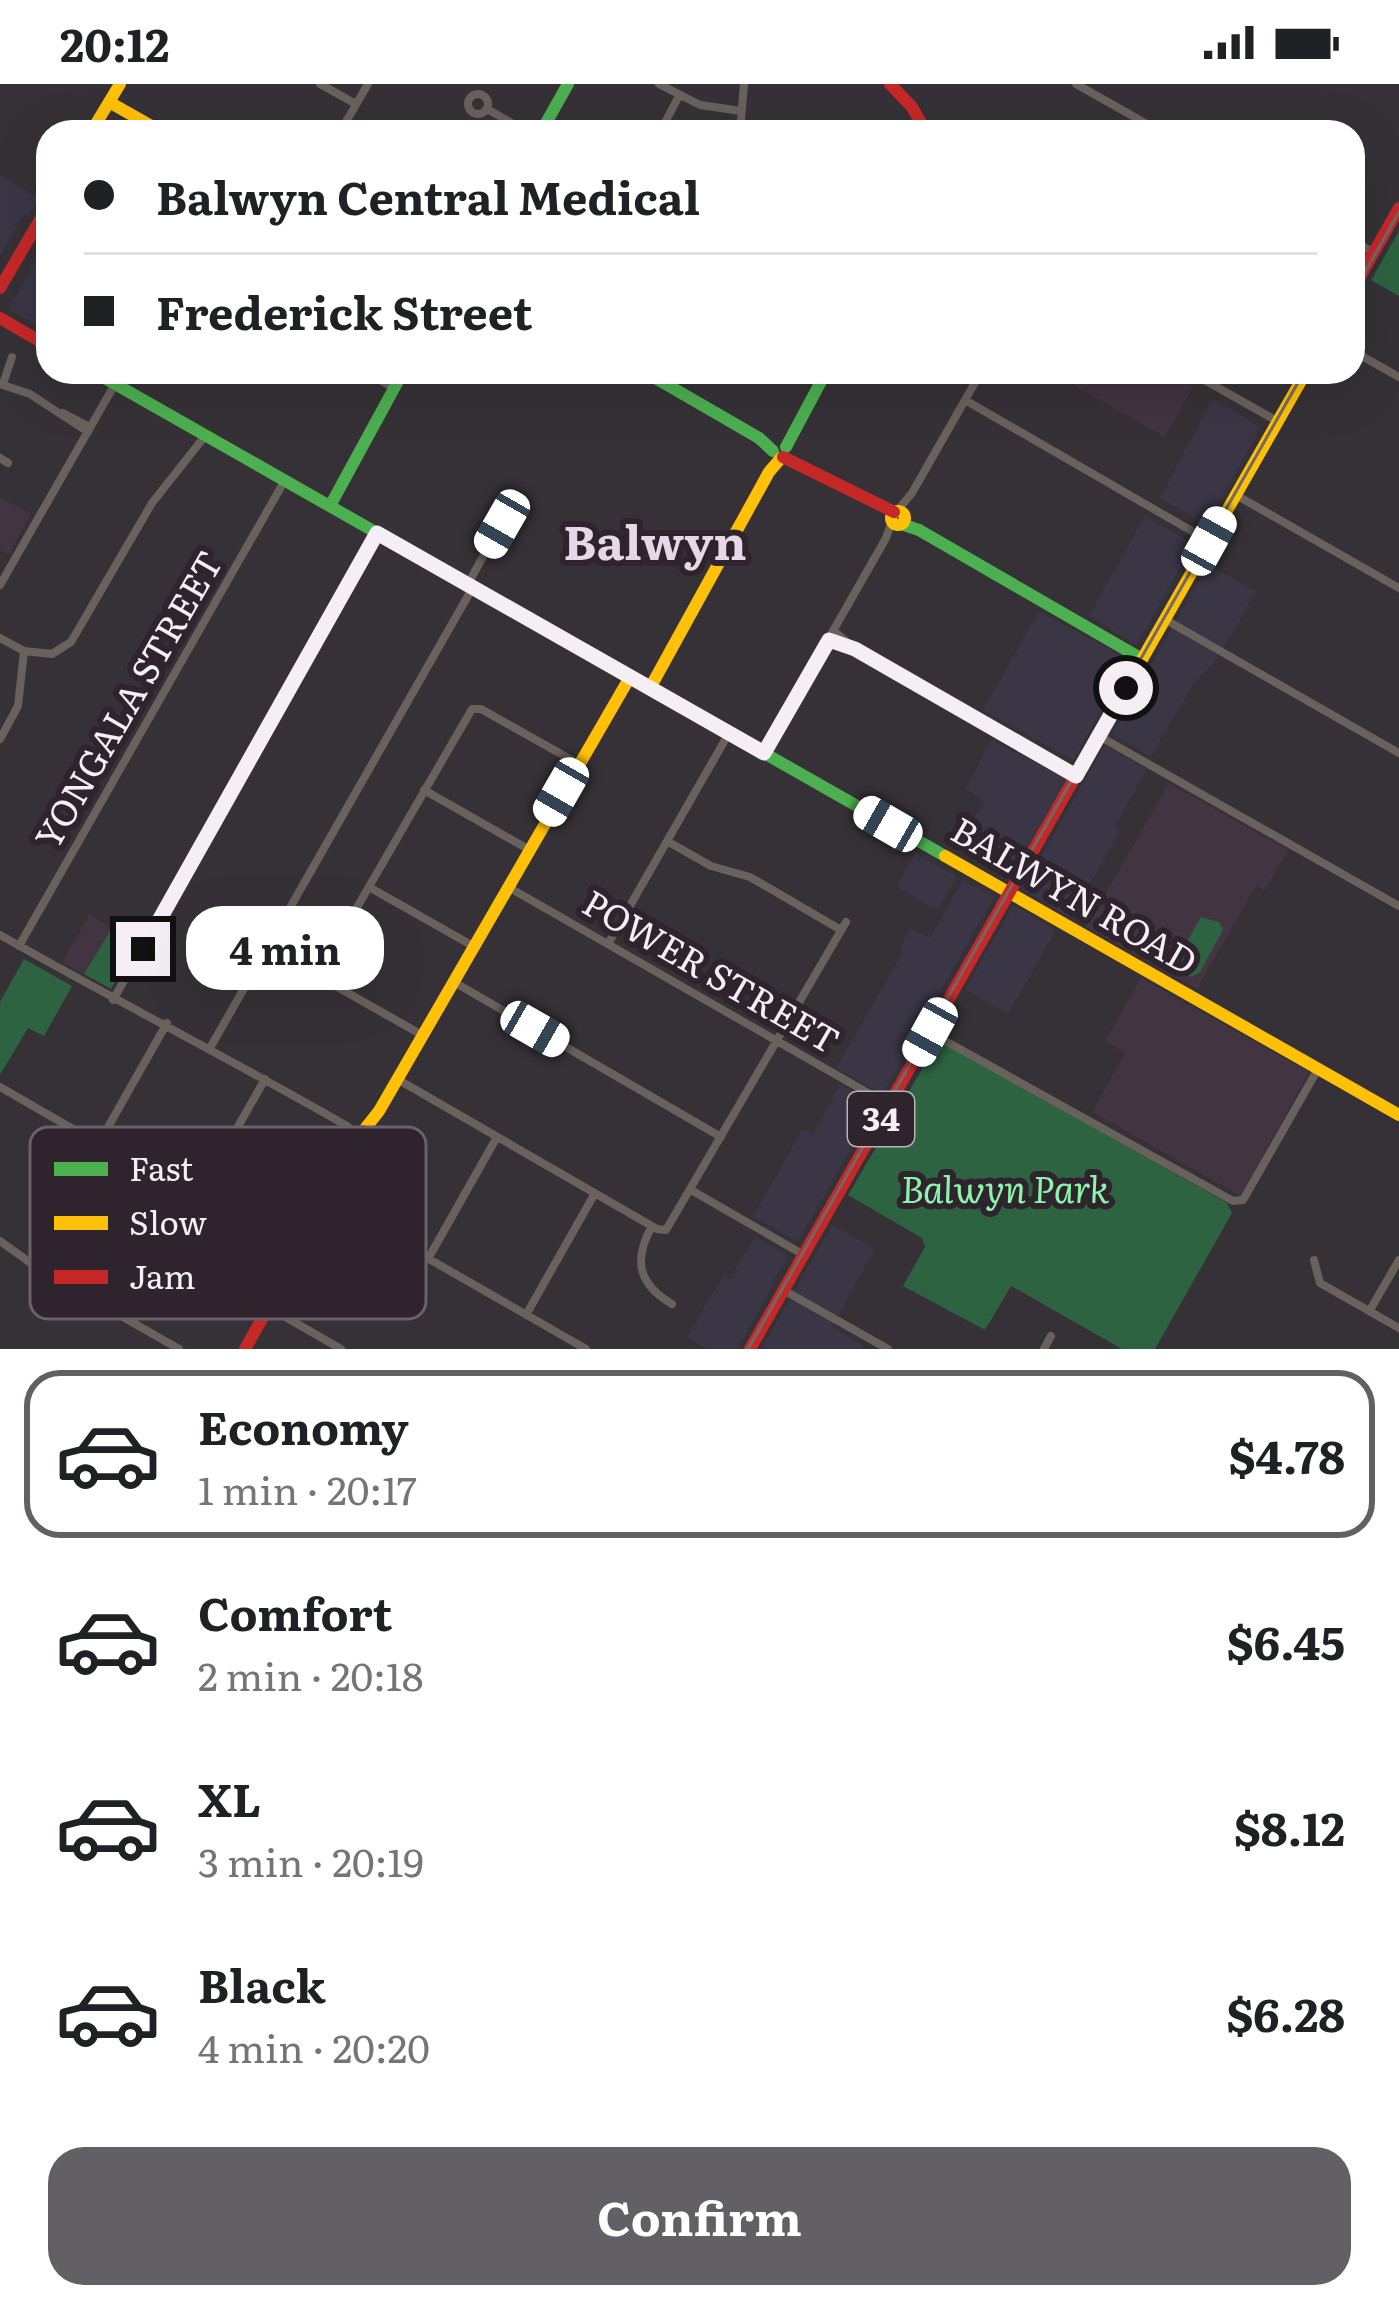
<!DOCTYPE html>
<html lang="en">
<head>
<meta charset="utf-8">
<style>
	:root { --surface:#fff; --page:#f2f2f2; --text:#202124; --muted:#757577; --line:#e0e0e0; --accent:#626064 }
	body { margin:0; font-family:Literata,serif; background:var(--page); color:var(--text); height:100vh; display:flex; flex-direction:column; font-size:45px; white-space:nowrap }
	* { box-sizing:border-box; margin:0 }
	p { font-size:39px; color:var(--muted) }
	.icon { flex:none; width:66px; height:66px; fill:none; stroke:currentColor; stroke-width:2; stroke-linecap:round; stroke-linejoin:round }
	.map { position:relative; height:1265px; overflow:hidden }
	.side { display:flex; flex-direction:column; background:var(--surface); flex:1 }
	.side>* { flex:none }
	.hud { position:absolute; left:36px; top:36px; width:1329px; height:264px; border-radius:36px; box-shadow:0 12px 48px #0002; display:grid; align-content:center; height:264px; padding:0 48px; background:var(--surface) }
	.end { position:absolute; width:54px; height:54px; margin:-27px; border:15px solid #f5eef4; background:#111; box-shadow:0 0 0 6px #111 }
	.from { border-radius:50% }
	.bubble { position:absolute; height:84px; border-radius:36px; background:var(--surface); box-shadow:0 12px 48px #0002; font-size:39px; font-weight:700; line-height:84px; text-align:center }
	.car { position:absolute; width:36px; height:72px; margin:-36px -18px; border-radius:15px; box-shadow:0 0 9px 3px #0007; background:linear-gradient(#fff 24%,#345 0 40%,#fff 0 76%,#345 0 86%,#fff 0) }
	.hud b { display:flex; align-items:center; gap:42px; height:114px; font-size:45px }
	.hud b+b { border-top:3px solid var(--line) }
	.hud i { width:30px; height:30px; background:var(--text) }
	ul { padding:21px 0 0; list-style:none }
	li { display:flex; align-items:center; gap:36px; height:168px; margin:0 24px 18px; padding:0 24px; border:6px solid transparent; border-radius:36px }
	li div { flex:1 }
	li b { display:block; font-size:45px }
	li em { font-style:normal; font-weight:700 }
	li.selected { border-color:var(--accent) }
	li>.icon { width:108px; height:108px; stroke-width:1.5 }
	.button { display:flex; gap:24px; margin-top:auto; padding:24px 48px }
	.button a { flex:1; height:138px; border-radius:36px; background:var(--accent); color:#fff; font-size:48px; font-weight:700; line-height:138px; text-align:center }
	.status { display:flex; justify-content:space-between; align-items:center; height:84px; padding:0 60px; background:var(--surface); direction:ltr }
	.status svg { height:33px; fill:currentColor }
	.map>svg:first-child { display:block }
	.commercial { fill:#3a3646 }
	.built { fill:#423441 }
	.green { fill:#2d6340 }
	.lines { fill:none; stroke-linecap:round; stroke-linejoin:round }
	.street { stroke:#69615b; stroke-width:8 }
	.fast { stroke:#4caf50; stroke-width:12 }
	.slow { stroke:#ffc107; stroke-width:12 }
	.jam { stroke:#c62828; stroke-width:12 }
	.tram { stroke:#706968; stroke-width:3 }
	.route { stroke:#f5eef4; stroke-width:15 }
	.labels { text-anchor:middle; stroke-width:12; stroke-linejoin:round; paint-order:stroke }
	.shield { fill:#2f242e; stroke:#bab1b9; stroke-width:3 }
	.shield-label { font-size:33px; font-weight:bold; fill:#f5eef4 }
	.street-label { font-size:36px; fill:#f5eef4; stroke:#2f242e }
	.park-label { font-size:36px; font-style:italic; fill:#8af5aa; stroke:#2f242e }
	.district-label { font-size:48px; font-weight:bold; fill:#e6d8e4; stroke:#2f242e }
	.key { fill:#2f242e; stroke:#6a6169; stroke-width:3 }
	.key-label { font-size:33px; fill:#f5eef4 }
</style>
</head>
<body>
<div class="status"><b>20:12</b><svg viewBox="0 0 49 12"><path d="M0 12V9h3v3zM5 12V6h3v6zM10 12V3h3v9zM15 12V0h3v12zM26 1h20v11H26zM47 4h2v5h-2z"/></svg></div>
<div class="map">
<svg width="1399" height="1265" viewBox="0 0 1399 1265">
	<rect width="100%" height="100%" fill="#363136"/>
	<path class="commercial" d="M0,91L39,114L29,132L24,130L0,172Z
		M48,155V224L37,242L11,227L10,222Z
		M1213,314L1261,344L1208,437L1203,439L1160,414Z
		M1145,432L1194,460L1137,561L1089,532Z
		M1208,481L1256,507L1218,574L1193,600L1151,673L1112,650Z
		M1039,527L1129,576L1073,676L983,626Z
		M991,656L1067,695L1008,796L956,766L984,717L965,705Z
		M1105,661L1147,685L1115,742L1120,746L1071,834L1022,806Z
		M915,769L957,792L937,826L896,803Z
		M963,796L994,813L882,1010L836,984L904,867L900,864L911,844L930,854Z
		M1013,821L1056,846L1008,930L965,906Z
		M840,1000L876,1020L800,1154L795,1156L753,1132L803,1045L813,1051Z
		M832,1141L875,1165L832,1242L862,1261L860,1265H761Z
		M755,1152L785,1170L787,1177L771,1198L774,1200L737,1265H707L687,1253L723,1192L730,1195Z"/>
	<path class="built" d="M1072,288H1166L1193,303L1165,353L1067,297Z
		M0,413L31,430L8,471L0,466Z
		M1169,699L1288,766L1265,806L1256,802L1197,905L1086,843Z
		M90,830L112,844L84,890L62,878Z
		M1141,894L1309,988L1241,1112L1092,1028L1125,969L1105,957Z"/>
	<path class="green" d="M1399,147V212L1371,196Z
		M1201,833L1219,838L1223,846L1200,888L1192,893L1178,886L1175,878Z
		M112,844L137,858L111,905L84,890Z
		M24,875L72,902L44,952L28,944L0,991V918Z
		M939,956L1227,1119L1232,1129L1155,1265H1122L1011,1202L985,1246L903,1202L925,1163L922,1154L848,1111Z"/>
	<g class="lines">
		<path class="street" d="M320,0L356,20
			M659,0L700,21L741,27
			M1076,0L1161,48
			M468 20a10 10 0 1 1 20 0a10 10 0 1 1-20 0Z
			M487,25L527,48
			M340,48L368,0
			M660,48L679,12
			M740,48L744,0
			M1353,157L1373,168
			M1353,267L1399,293
			M366,288L394,304
			M1190,288L1277,337
			M0,300L30,310L88,348
			M3,300L12,273
			M965,316L1209,457
			M63,329L90,343
			M0,374L8,379
			M1236,411L1399,504
			M498 421a9 9 0 1 1 18 0a9 9 0 1 1-18 0Z
			M897,427L912,409L981,288
			M468,500L506,430
			M0,501L115,300
			M1166,536L1399,669
			M834,547L855,565L1076,692
			M0,554L24,567L18,622L0,655
			M24,567L52,570L71,558L152,419L205,352
			M1099,652L1399,822
			M764,668L886,454L892,437
			M424,706L528,765
			M667,757L711,782L750,793L841,846
			M369,803L473,862
			M508,803L889,1021
			M0,851C115,916 232,976 347,1042L359,1053
			M608,860L729,649
			M19,862L285,396
			M454,898L721,1053
			M113,916L377,449
			M931,949L1233,1117L1243,1116L1318,985
			M422,951L325,896L321,890L323,882L472,625H481L577,679
			M210,964L473,503
			M397,995L657,1145L666,1146L846,838
			M0,1003L99,1060
			M691,1106L804,1171
			M328,1117L586,1265
			M652,1142C633,1176 638,1200 672,1220
			M0,1157L39,1185L179,1265
			M428,1175L497,1053
			M1314,1176L1320,1199L1399,1244
			M31,1179L167,939
			M785,1207L888,1265
			M268,1223L341,1265
			M1370,1226L1399,1176
			M526,1231L595,1109
			M128,1236L265,995
			M1044,1265L1051,1252"/>
		<path class="fast" d="M541,48L568,0
			M94,288L945,772
			M645,288L759,354L773,367
			M786,363L826,288
			M330,422L403,288
			M901,440L919,446L1142,575"/>
		<path class="slow" d="M109,18L162,48
			M91,48L120,0
			M891 434a7 7 0 1 1 14 0a7 7 0 1 1-14 0Z
			M650,604L769,388L781,374
			M1120,614L1306,288
			M945,772L1399,1031
			M364,1046L379,1027L630,593"/>
		<path class="jam" d="M890,0L912,23L926,48
			M0,204L48,122
			M1353,205L1399,124
			M0,234L48,262
			M783,373L894,428
			M362,1047L370,1049L368,1057L359,1055Z
			M245,1265L352,1075L359,1055
			M750,1265L1120,614"/>
		<path class="tram" d="M1353,209L1399,128
			M748,1265L1304,288"/>
	</g>
	<g class="lines">
		<path class="route" d="M143,865L377,449L764,669L829,556L855,565L1076,692L1126,604"/>
	</g>
	<g class="labels">
		<rect class="shield" x="848" y="1008" width="66" height="54" rx="9"/>
		<g class="shield-label">
			<text x="881" y="1047">34</text>
		</g>
		<g class="street-label">
			<text transform="translate(129 616) rotate(-60)" y="13">YONGALA STREET</text>
			<text transform="translate(1074 812) rotate(30)" y="13">BALWYN ROAD</text>
			<text transform="translate(711 888) rotate(30)" y="13">POWER STREET</text>
		</g>
		<g class="park-label">
			<text x="1005" y="1119">Balwyn Park</text>
		</g>
		<g class="district-label">
			<text x="655" y="476">Balwyn</text>
		</g>
	</g>
	<rect x="30" y="1043" width="396" height="192" rx="18" class="key"/>
	<rect x="54" y="1078" width="54" height="14" fill="#4caf50"/>
	<rect x="54" y="1132" width="54" height="14" fill="#ffc107"/>
	<rect x="54" y="1186" width="54" height="14" fill="#c62828"/>
	<g class="key-label">
		<text x="129" y="1097">Fast</text>
		<text x="129" y="1151">Slow</text>
		<text x="129" y="1205">Jam</text>
	</g>
</svg>
<i class="end from" style="left:1126px;top:604px"></i>
<i class="end" style="left:143px;top:865px"></i>
<div class="bubble" style="left:186px;top:822px;width:198px">4 min</div>
<i class="car" style="left:502px;top:440px;rotate:210deg"></i>
<i class="car" style="left:1209px;top:457px;rotate:29deg"></i>
<i class="car" style="left:561px;top:708px;rotate:210deg"></i>
<i class="car" style="left:888px;top:740px;rotate:300deg"></i>
<i class="car" style="left:535px;top:945px;rotate:120deg"></i>
<i class="car" style="left:930px;top:948px;rotate:209deg"></i>
<div class="hud">
<b><i class="from"></i>Balwyn Central Medical</b>
<b><i></i>Frederick Street</b>
</div>
</div>
<section class="side">
<ul>
<li class="selected"><svg class="icon" aria-label="car" viewBox="0 0 24 24"><path d="M5 17H2v-5l4-1 3-4h7l3 4 3 1v5h-3M9 17h6M6 11h13"/><circle cx="7" cy="17" r="2"/><circle cx="17" cy="17" r="2"/></svg><div><b>Economy</b><p>1 min · 20:17</p></div><em>$4.78</em></li>
<li><svg class="icon" aria-label="car" viewBox="0 0 24 24"><path d="M5 17H2v-5l4-1 3-4h7l3 4 3 1v5h-3M9 17h6M6 11h13"/><circle cx="7" cy="17" r="2"/><circle cx="17" cy="17" r="2"/></svg><div><b>Comfort</b><p>2 min · 20:18</p></div><em>$6.45</em></li>
<li><svg class="icon" aria-label="car" viewBox="0 0 24 24"><path d="M5 17H2v-5l4-1 3-4h7l3 4 3 1v5h-3M9 17h6M6 11h13"/><circle cx="7" cy="17" r="2"/><circle cx="17" cy="17" r="2"/></svg><div><b>XL</b><p>3 min · 20:19</p></div><em>$8.12</em></li>
<li><svg class="icon" aria-label="car" viewBox="0 0 24 24"><path d="M5 17H2v-5l4-1 3-4h7l3 4 3 1v5h-3M9 17h6M6 11h13"/><circle cx="7" cy="17" r="2"/><circle cx="17" cy="17" r="2"/></svg><div><b>Black</b><p>4 min · 20:20</p></div><em>$6.28</em></li>
</ul>
<div class="button"><a>Confirm</a></div>
</section>
</body>
</html>
